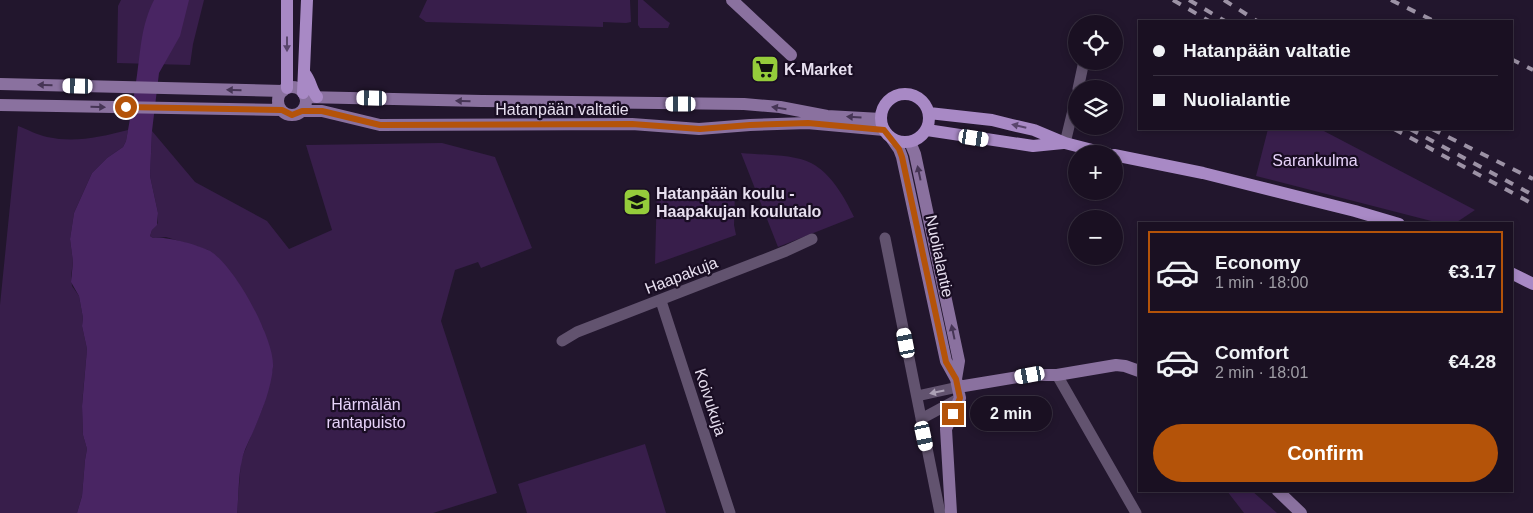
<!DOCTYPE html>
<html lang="en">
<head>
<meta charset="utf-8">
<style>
	:root { --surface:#1a1022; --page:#271e2f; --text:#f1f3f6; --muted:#9f9da5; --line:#383040; --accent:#b45309 }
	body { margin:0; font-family:Arial,sans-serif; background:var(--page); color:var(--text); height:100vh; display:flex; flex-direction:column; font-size:19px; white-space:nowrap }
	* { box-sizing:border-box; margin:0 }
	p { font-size:16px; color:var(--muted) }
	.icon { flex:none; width:28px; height:28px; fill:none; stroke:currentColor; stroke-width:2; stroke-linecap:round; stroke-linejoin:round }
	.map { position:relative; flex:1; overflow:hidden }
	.details { position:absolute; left:1138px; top:222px; width:375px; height:270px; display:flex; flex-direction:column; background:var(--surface); border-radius:0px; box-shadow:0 2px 8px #0003,0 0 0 1px var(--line) }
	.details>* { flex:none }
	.banner { position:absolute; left:1138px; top:20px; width:375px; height:110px; border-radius:0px; box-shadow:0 2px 8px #0003,0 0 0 1px var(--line); display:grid; align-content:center; height:110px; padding:0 15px; background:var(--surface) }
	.tools { position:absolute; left:1068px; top:15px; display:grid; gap:10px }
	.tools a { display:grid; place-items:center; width:55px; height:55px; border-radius:50%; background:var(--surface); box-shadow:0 2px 8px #0003,0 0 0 1px var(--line); font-size:25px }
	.end { position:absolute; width:22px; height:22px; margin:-11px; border:6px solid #b45309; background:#fff; box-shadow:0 0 0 2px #fff }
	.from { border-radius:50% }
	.bubble { position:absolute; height:35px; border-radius:18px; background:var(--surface); box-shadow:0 2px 8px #0003,0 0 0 1px var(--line); font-size:16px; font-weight:700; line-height:35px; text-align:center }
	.car { position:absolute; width:15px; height:30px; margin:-15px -8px; border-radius:6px; box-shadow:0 0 4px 1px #0007; background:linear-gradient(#fff 24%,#345 0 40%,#fff 0 76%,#345 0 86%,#fff 0) }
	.banner b { display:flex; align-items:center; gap:18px; height:48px; font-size:19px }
	.banner b+b { border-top:1px solid var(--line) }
	.banner i { width:12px; height:12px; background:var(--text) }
	ul { padding:9px 0 0; list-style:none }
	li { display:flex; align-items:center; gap:15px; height:82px; margin:0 10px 8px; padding:0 5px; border:2px solid transparent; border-radius:0px }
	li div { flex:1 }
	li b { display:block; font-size:19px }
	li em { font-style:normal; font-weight:700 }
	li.on { border-color:var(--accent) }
	li>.icon { width:45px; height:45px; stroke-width:1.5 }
	.action { display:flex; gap:10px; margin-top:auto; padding:10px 15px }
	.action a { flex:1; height:58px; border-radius:30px; background:var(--accent); color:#fff; font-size:20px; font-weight:700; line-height:58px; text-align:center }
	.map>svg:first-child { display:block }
	.green { fill:#381e4b }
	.water { fill:#492563 }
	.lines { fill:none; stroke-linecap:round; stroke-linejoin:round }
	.street { stroke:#62536f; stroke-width:11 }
	.secondary { stroke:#8a719f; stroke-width:12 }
	.primary { stroke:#a889c5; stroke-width:12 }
	.rail { stroke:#9c92a5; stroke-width:4; stroke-dasharray:9 9; stroke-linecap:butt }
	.oneway { fill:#59456c }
	.oneway2 { fill:#463555 }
	.oneway3 { fill:#aba0b5 }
	.route { stroke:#b45309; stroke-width:6 }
	.labels { text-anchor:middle; stroke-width:4.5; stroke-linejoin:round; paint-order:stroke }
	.poi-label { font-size:16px; font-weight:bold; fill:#e7dfef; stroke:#190d23; text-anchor:start }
	.street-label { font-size:16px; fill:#e7dfef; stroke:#190d23 }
	.park-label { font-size:16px; fill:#e7d3fa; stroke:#190d23 }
</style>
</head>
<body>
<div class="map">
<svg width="1533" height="513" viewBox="0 0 1533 513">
	<rect width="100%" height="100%" fill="#22162d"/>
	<path class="green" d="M121,0H204L193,44L190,65L117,63L118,6Z
		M427,0H630L631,22L626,23L603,22V27L426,22L419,17Z
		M638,0H643L667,21L670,23L668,28H640L638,25Z
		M18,126C27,129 37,135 47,137C75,143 101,137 128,130L126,141L123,147L107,158L92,173L74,213L70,239L73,262L71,276L72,286L79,296L83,318L82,326L87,349L82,405L83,435L87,449L85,460L82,496L77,513H0V305Z
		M1268,129H1320L1475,210L1454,224H1443L1256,176Z
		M152,131L195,182L267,221L289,249L332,230L306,145L442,143L495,157L532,248L481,268L478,262L455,270L441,321L497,493L433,513H237L241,460L263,407L273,368L263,328L237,281L208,250L166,237L153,238L150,236L152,230L158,223V213L150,176Z
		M741,153C761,155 793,154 811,163C831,173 845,198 854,217L778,247Z
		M657,189H719L720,191L735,192L734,225L736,235L655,264Z
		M645,444L666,513H527L518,484Z
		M1227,491H1252L1277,513H1244Z"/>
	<path class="water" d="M154,0H189L180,36L159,73L152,131L150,176L158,213L157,225L152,230L150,236L153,238C166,236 195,244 208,250C233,262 275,339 273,367C271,389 262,411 253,432C249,441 244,450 242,460C238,477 239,496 237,513H77L82,496L85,460L87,449L83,435L82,406L87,349L82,326L83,318L79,296L71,282L73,262L70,239L74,213L92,173L107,158L123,147L126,141C130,119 134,97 137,75C141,48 141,26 154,0Z"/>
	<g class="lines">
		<path class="street" d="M1078,89L1084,61
			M1065,143L1076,98
			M885,238L940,513
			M661,301L730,513
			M562,341L577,332L786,251L812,239
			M1057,375L1136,513
			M917,396L958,387
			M921,419L960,398"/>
		<path class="secondary" d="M732,0L791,55
			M0,84L283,91
			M278 101a14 14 0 1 1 28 0a14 14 0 1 1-28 0Z
			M305,97L482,101L744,104L780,107L827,116L881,119
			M0,105L281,110
			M302,111H322L380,125L632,124L699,129L750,125L807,123L884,130
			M892,139L899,149L902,157L946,361L956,379L960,398L946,429L951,513
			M910,142L915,154L959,361L956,379
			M958,387L1030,375H1057L1116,365L1125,366L1139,371
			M1278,491L1301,513"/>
		<path class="primary" d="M287,0V88
			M305,74C311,81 311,90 317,97
			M303,93L307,0
			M881 118a24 24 0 1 1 48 0a24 24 0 1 1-48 0Z
			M929,113L992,120L1012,125L1034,130L1065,143L1108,154
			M927,130L1033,146L1063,143
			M1114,155L1203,173L1355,211L1399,224
			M1511,273L1533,284"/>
		<path class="rail" d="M1173,0L1209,21
			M1189,0L1225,21
			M1224,0L1257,21
			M1391,0L1434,21
			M1511,59L1533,70
			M1394,129L1533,204
			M1410,129L1533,195
			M1432,129L1533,179"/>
	</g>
	<defs><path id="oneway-solid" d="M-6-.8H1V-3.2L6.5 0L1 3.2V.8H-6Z" transform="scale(1.25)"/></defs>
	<g class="oneway">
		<use href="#oneway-solid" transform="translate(287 44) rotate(90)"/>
		<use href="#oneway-solid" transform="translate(1019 126) rotate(-167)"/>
	</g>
	<g class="oneway2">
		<use href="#oneway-solid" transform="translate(45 85) rotate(-179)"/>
		<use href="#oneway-solid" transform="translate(234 90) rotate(-179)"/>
		<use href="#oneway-solid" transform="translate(463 101) rotate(-178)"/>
		<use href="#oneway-solid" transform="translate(98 107) rotate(1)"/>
		<use href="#oneway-solid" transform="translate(779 108) rotate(-171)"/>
		<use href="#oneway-solid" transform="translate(854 117) rotate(-176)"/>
		<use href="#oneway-solid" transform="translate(919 173) rotate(-102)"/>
		<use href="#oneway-solid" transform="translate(953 332) rotate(-102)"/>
	</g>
	<use class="oneway3" href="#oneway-solid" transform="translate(937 392) rotate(168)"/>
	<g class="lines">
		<path class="route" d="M126,107L282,110L292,115L302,111H322L380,125L632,124L700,129L750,125L808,123L884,130L899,149L902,157L946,362L956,379L960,398L953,414"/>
	</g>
	<defs>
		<symbol id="supermarket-square" viewBox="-11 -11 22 22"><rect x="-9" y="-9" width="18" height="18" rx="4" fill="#95cc3b" stroke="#190d23"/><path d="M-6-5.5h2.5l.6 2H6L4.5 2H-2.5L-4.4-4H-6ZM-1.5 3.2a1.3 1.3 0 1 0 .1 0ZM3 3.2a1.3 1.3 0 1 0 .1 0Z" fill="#111"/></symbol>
		<symbol id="school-square" viewBox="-11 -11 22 22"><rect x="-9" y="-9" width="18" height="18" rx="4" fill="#95cc3b" stroke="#190d23"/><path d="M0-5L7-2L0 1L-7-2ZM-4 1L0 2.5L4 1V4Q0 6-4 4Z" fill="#111"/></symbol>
	</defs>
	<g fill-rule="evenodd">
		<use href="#supermarket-square" x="749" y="53" width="32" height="32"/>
		<use href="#school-square" x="621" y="186" width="32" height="32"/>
	</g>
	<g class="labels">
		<g class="poi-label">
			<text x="784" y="75">K-Market</text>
			<text x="656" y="199">Hatanpään koulu -<tspan x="656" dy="18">Haapakujan koulutalo</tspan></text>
		</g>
		<g class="street-label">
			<text x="562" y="115">Hatanpään valtatie</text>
			<text transform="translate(940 256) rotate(78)" y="6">Nuolialantie</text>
			<text transform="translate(681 275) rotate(-21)" y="6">Haapakuja</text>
			<text transform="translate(711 402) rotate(72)" y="6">Koivukuja</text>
		</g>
		<g class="park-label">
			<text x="1315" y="166">Sarankulma</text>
			<text x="366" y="410">Härmälän<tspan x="366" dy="18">rantapuisto</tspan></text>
		</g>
	</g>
</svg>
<div class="tools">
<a><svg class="icon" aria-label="locate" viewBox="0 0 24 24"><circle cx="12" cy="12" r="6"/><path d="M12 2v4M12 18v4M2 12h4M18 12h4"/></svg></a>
<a><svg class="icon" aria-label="layers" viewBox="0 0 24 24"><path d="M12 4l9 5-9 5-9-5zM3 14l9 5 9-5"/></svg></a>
<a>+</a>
<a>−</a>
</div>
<i class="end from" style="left:126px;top:107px"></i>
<i class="end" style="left:953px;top:414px"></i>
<div class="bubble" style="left:970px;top:396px;width:82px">2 min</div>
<i class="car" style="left:78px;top:86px;rotate:271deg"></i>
<i class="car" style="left:372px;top:98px;rotate:271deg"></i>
<i class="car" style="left:681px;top:104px;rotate:270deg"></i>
<i class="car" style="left:974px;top:138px;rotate:99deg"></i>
<i class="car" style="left:906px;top:343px;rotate:349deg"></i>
<i class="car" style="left:1030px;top:375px;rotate:260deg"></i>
<i class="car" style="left:924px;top:436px;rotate:168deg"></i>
<div class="banner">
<b><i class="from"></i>Hatanpään valtatie</b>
<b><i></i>Nuolialantie</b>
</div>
<section class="details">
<ul>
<li class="on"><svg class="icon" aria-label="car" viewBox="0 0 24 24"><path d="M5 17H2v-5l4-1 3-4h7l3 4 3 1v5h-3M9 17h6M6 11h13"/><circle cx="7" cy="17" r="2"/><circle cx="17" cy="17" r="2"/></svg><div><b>Economy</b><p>1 min · 18:00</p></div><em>€3.17</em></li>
<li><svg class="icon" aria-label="car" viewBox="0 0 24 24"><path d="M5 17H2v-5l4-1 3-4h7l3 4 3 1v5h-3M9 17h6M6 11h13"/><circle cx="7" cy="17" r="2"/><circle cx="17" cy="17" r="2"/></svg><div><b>Comfort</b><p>2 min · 18:01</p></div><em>€4.28</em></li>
</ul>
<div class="action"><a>Confirm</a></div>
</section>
</div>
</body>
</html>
